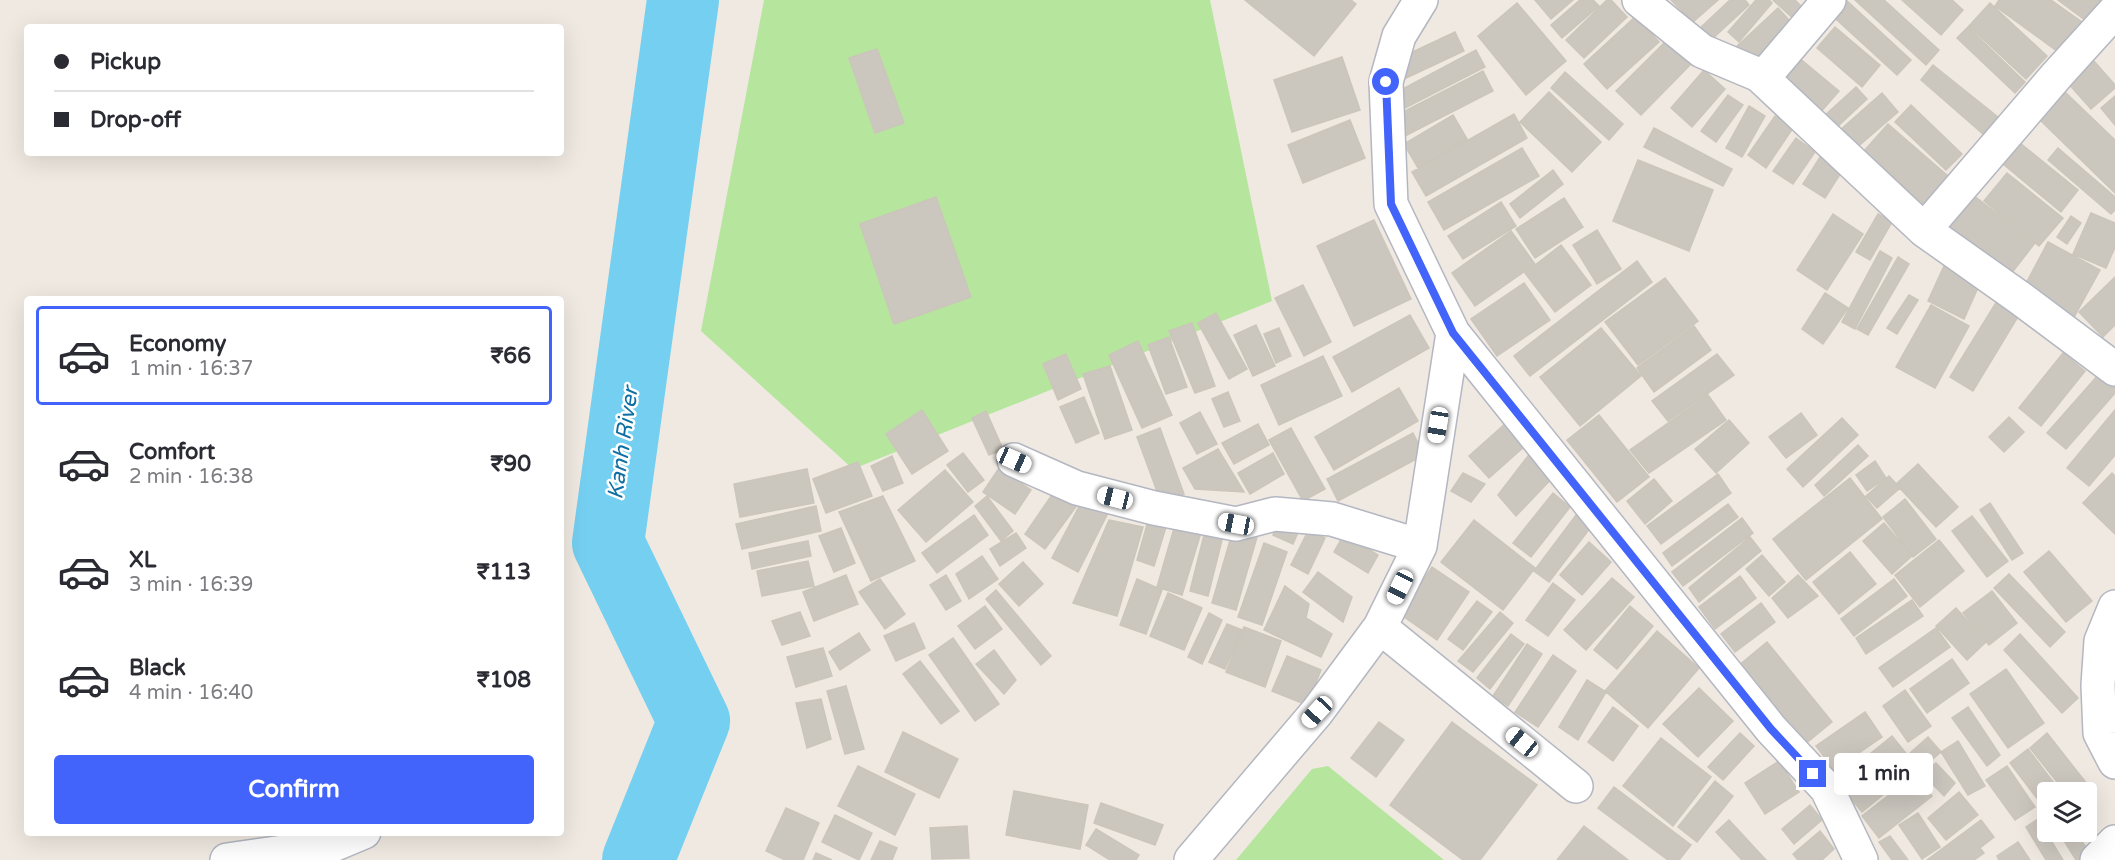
<!DOCTYPE html>
<html lang="en">
<head>
<meta charset="utf-8">
<style>
	:root { --surface:#fff; --page:#f7f7f7; --text:#2b2b33; --muted:#7c7c81; --line:#e1e1e2; --accent:#4264fb }
	body { margin:0; font-family:"Varela Round",sans-serif; background:var(--page); color:var(--text); height:100vh; display:flex; flex-direction:column; font-size:22px; white-space:nowrap }
	* { box-sizing:border-box; margin:0 }
	p { font-size:20px; color:var(--muted) }
	.icon { flex:none; width:33px; height:33px; fill:none; stroke:currentColor; stroke-width:2; stroke-linecap:round; stroke-linejoin:round }
	.map { position:relative; flex:1; overflow:hidden }
	.sheet { position:absolute; left:24px; top:296px; width:540px; height:540px; display:flex; flex-direction:column; background:var(--surface); border-radius:6px; box-shadow:0 6px 24px #0002 }
	.sheet>* { flex:none }
	.top-card { position:absolute; left:24px; top:24px; width:540px; height:132px; border-radius:6px; box-shadow:0 6px 24px #0002; display:grid; align-content:center; height:132px; padding:0 30px; background:var(--surface) }
	.tools { position:absolute; left:2037px; top:782px; display:grid; gap:12px }
	.tools a { display:grid; place-items:center; width:60px; height:60px; border-radius:6px; background:var(--surface); box-shadow:0 6px 24px #0002; font-size:30px }
	.end { position:absolute; width:27px; height:27px; margin:-14px; border:8px solid #4264fb; background:#fff; box-shadow:0 0 0 3px #fff }
	.from { border-radius:50% }
	.bubble { position:absolute; height:42px; border-radius:6px; background:var(--surface); box-shadow:0 6px 24px #0002; font-size:20px; font-weight:700; line-height:42px; text-align:center }
	.car { position:absolute; width:18px; height:36px; margin:-18px -9px; border-radius:8px; box-shadow:0 0 4px 2px #0007; background:linear-gradient(#fff 24%,#345 0 40%,#fff 0 76%,#345 0 86%,#fff 0) }
	.top-card b { display:flex; align-items:center; gap:21px; height:57px; font-size:22px }
	.top-card b+b { border-top:2px solid var(--line) }
	.top-card i { width:15px; height:15px; background:var(--text) }
	ul { padding:10px 0 0; list-style:none }
	li { display:flex; align-items:center; gap:18px; height:99px; margin:0 12px 9px; padding:0 18px; border:3px solid transparent; border-radius:6px }
	li div { flex:1 }
	li b { display:block; font-size:22px }
	li em { font-style:normal; font-weight:700 }
	li.active { border-color:var(--accent) }
	li>.icon { width:54px; height:54px; stroke-width:1.5 }
	.action { display:flex; gap:12px; margin-top:auto; padding:12px 30px }
	.action a { flex:1; height:69px; border-radius:6px; background:var(--accent); color:#fff; font-size:24px; font-weight:700; line-height:69px; text-align:center }
	.map>svg:first-child { display:block }
	.green { fill:#b6e59e }
	.lines { fill:none; stroke-linecap:round; stroke-linejoin:round }
	.river { stroke:#75cff0; stroke-width:72 }
	.building { fill:#cbc7bf; stroke:#cbc5ba; stroke-width:1.5 }
	.minor-casing { stroke:#b4b7c1; stroke-width:36 }
	.minor { stroke:#fff; stroke-width:33 }
	.route { stroke:#4264fb; stroke-width:8 }
	.labels { text-anchor:middle; stroke-width:5; stroke-linejoin:round; paint-order:stroke }
	.water-label { font-size:22px; font-style:italic; fill:#0d6fa3; stroke:#fff }
</style>
</head>
<body>
<div class="map">
<svg width="2115" height="860" viewBox="0 0 2115 860">
	<rect width="100%" height="100%" fill="#efe9e1"/>
	<path class="green" d="M764,0H1210L1272,301L853,469L701,331Z
		M1328,766L1444,860H1236L1312,769Z"/>
	<g class="lines">
		<path class="river" d="M638,860L694,721L608,543L683,0"/>
	</g>
	<path class="building" d="M1245,0H1351L1356,4L1314,56Z
		M1535,0H1573L1551,19Z
		M1580,0H1593L1599,6L1562,38L1551,25Z
		M1607,0H1611L1627,17L1584,58L1566,40Z
		M1671,0H1718L1693,22Z
		M1730,0H1745L1749,5L1711,40L1700,28Z
		M1756,0H1769L1772,3L1739,42L1728,32Z
		M1773,0H1795L1808,13L1798,23Z
		M1835,0H1846L1911,60L1897,75L1826,10Z
		M1855,0H1884L1939,50L1926,65Z
		M1902,0H1952L1963,10L1941,35Z
		M1999,0H2051L2089,27L2061,54L1995,6Z
		M2058,0H2106L2089,23Z
		M1517,3L1566,61L1526,95L1478,36Z
		M1990,3L2047,56L2026,79L1969,26Z
		M1778,8L1798,30L1756,63L1734,49Z
		M1636,16L1659,42L1607,89L1584,64Z
		M1835,27L1880,65L1862,87L1817,48Z
		M1968,27L2025,82L2015,93L1957,38Z
		M1455,32L1464,51L1402,80L1393,61Z
		M1666,41L1690,65L1641,115L1616,91Z
		M877,49L904,123L875,133L849,58Z
		M1476,50L1485,67L1403,109L1395,93Z
		M1792,52L1839,91L1819,114L1773,76Z
		M1342,57L1360,110L1292,132L1274,80Z
		M2093,60L2115,85V88L2091,109L2067,82Z
		M1933,65L1998,117L1983,134L1921,80Z
		M1704,70L1725,89L1692,127L1671,108Z
		M1483,71L1493,91L1405,136L1395,116Z
		M1565,72L1623,124L1609,140L1551,88Z
		M1856,87L1867,99L1835,129L1823,117Z
		M1549,92L1601,142L1572,172L1520,122Z
		M2065,92L2115,140V193L2039,119Z
		M1882,93L1898,112L1847,156L1831,138Z
		M1728,95L1743,105L1716,142L1701,131Z
		M2115,96V125L2101,108Z
		M1911,105L1962,154L1946,170L1895,122Z
		M1749,106L1765,116L1742,157L1726,148Z
		M1514,114L1527,138L1426,196L1412,172Z
		M1453,115L1467,139L1418,168L1404,144Z
		M1775,116L1793,128L1766,168L1748,155Z
		M1350,120L1365,158L1303,183L1288,145Z
		M1888,124L1955,182L1930,210L1864,151Z
		M1654,128L1732,169L1723,186L1644,147Z
		M1796,138L1815,152L1793,184L1773,171Z
		M2020,143L2078,190L2061,212L2003,164Z
		M1522,148L1539,176L1444,230L1428,202Z
		M2058,148L2115,197V210L2111,214L2048,160Z
		M1822,154L1844,168L1825,198L1803,184Z
		M1638,160L1713,190L1689,251L1613,221Z
		M1553,170L1563,184L1520,218L1510,204Z
		M2007,173L2063,218L2039,246L1984,201Z
		M1973,195L2035,243L2007,279L1945,231Z
		M936,197L971,297L894,324L860,224Z
		M1564,198L1583,227L1535,258L1516,229Z
		M1501,202L1516,226L1463,259L1448,236Z
		M2091,213L2115,223V247L2106,268L2073,254Z
		M1833,214L1863,234L1827,290L1797,270Z
		M1878,214L1892,222L1870,260L1856,252Z
		M2071,216L2081,223L2067,244L2057,237Z
		M1374,220L1411,299L1354,326L1317,246Z
		M1597,230L1621,269L1597,284L1573,245Z
		M1511,231L1535,264L1475,306L1452,273Z
		M2048,242L2100,270L2073,319L2022,291Z
		M1561,245L1591,285L1555,312L1525,273Z
		M1880,251L1892,258L1855,329L1842,322Z
		M1898,257L1909,264L1868,335L1857,329Z
		M1637,261L1652,282L1530,376L1514,356Z
		M1944,266L1980,283L1964,319L1928,301Z
		M2115,277V325L2103,337L2079,312Z
		M1665,278L1698,321L1638,365L1605,322Z
		M1524,283L1550,320L1497,356L1471,319Z
		M1303,285L1331,342L1304,356L1275,298Z
		M1825,293L1848,308L1823,344L1802,329Z
		M1909,295L1918,300L1897,334L1887,328Z
		M1997,301L2019,315L1973,391L1950,377Z
		M1931,305L1969,326L1935,388L1896,367Z
		M1216,313L1247,369L1229,379L1198,323Z
		M1410,315L1429,348L1352,392L1333,357Z
		M1192,323L1215,386L1195,393L1169,331Z
		M1256,325L1275,366L1253,376L1234,335Z
		M1694,326L1711,350L1654,392L1637,368Z
		M1279,328L1291,356L1276,363L1264,334Z
		M1601,328L1641,376L1580,426L1540,377Z
		M1169,337L1187,387L1166,394L1148,345Z
		M1138,341L1172,415L1142,428L1109,355Z
		M2063,353L2085,371L2041,426L2019,408Z
		M1066,354L1081,389L1058,400L1043,364Z
		M1717,354L1734,375L1668,421L1652,401Z
		M1323,356L1342,396L1279,425L1261,385Z
		M1110,366L1132,430L1105,439L1083,374Z
		M2099,374L2115,388V393L2066,449L2047,433Z
		M1399,388L1418,421L1334,470L1315,437Z
		M1228,392L1240,421L1224,427L1212,399Z
		M1708,395L1726,420L1649,473L1630,450Z
		M1084,397L1099,433L1076,443L1060,407Z
		M922,410L948,451L912,474L886,434Z
		M2115,410V455L2089,486L2067,468Z
		M986,411L1003,449L989,455L972,418Z
		M1200,412L1217,444L1197,454L1180,423Z
		M1801,413L1817,435L1786,458L1769,437Z
		M1599,415L1649,477L1617,502L1567,440Z
		M2009,417L2024,432L2004,452L1989,437Z
		M1842,418L1858,435L1803,487L1787,469Z
		M1729,420L1749,443L1716,473L1695,449Z
		M1506,423L1526,445L1489,478L1469,456Z
		M1258,424L1269,445L1234,464L1222,443Z
		M1160,428L1184,494L1161,502L1137,437Z
		M1291,428L1325,489L1303,501L1269,440Z
		M1413,433L1424,455L1338,501L1327,479Z
		M1858,445L1868,456L1824,496L1815,485Z
		M1218,449L1244,492L1195,489L1183,468Z
		M1531,452L1556,474L1516,516L1498,495Z
		M963,453L984,480L968,492L947,465Z
		M1273,453L1284,474L1250,494L1238,473Z
		M892,456L903,483L883,491L871,466Z
		M1875,461L1886,478L1867,491L1856,475Z
		M858,462L872,496L826,513L813,479Z
		M1918,464L1958,507L1936,527L1896,484Z
		M999,468L1031,490L1015,514L983,492Z
		M807,469L814,503L740,517L734,484Z
		M945,470L973,502L926,542L898,510Z
		M1463,473L1485,484L1471,502L1451,491Z
		M2112,473L2115,476V534L2083,503Z
		M1718,474L1731,493L1661,544L1647,526Z
		M1889,476L1900,488L1877,508L1866,496Z
		M1850,478L1882,519L1806,580L1773,539Z
		M1654,479L1672,501L1645,524L1627,501Z
		M1056,489L1078,504L1045,549L1025,534Z
		M1553,493L1570,507L1531,557L1513,543Z
		M883,496L915,561L871,581L839,512Z
		M987,496L1013,531L1001,541L975,506Z
		M1083,499L1108,513L1078,572L1052,558Z
		M1905,499L1936,539L1913,557L1883,517Z
		M1990,503L2023,553L2012,560L1980,510Z
		M1728,504L1738,517L1672,566L1663,553Z
		M816,506L821,531L742,549L736,524Z
		M974,515L988,535L937,573L922,553Z
		M1576,515L1591,527L1549,582L1534,571Z
		M1972,516L2008,561L1987,577L1952,531Z
		M1177,518L1203,526L1182,595L1157,587Z
		M1742,518L1753,533L1683,586L1672,572Z
		M1109,520L1143,527L1117,616L1073,603Z
		M1279,520L1299,530L1293,544L1273,535Z
		M1474,520L1535,568L1503,610L1441,562Z
		M1148,521L1166,527L1154,566L1137,560Z
		M1207,523L1225,528L1208,596L1190,591Z
		M1884,523L1912,556L1892,574L1863,541Z
		M841,528L855,563L834,572L819,536Z
		M1309,529L1325,538L1308,574L1291,565Z
		M1233,530L1257,537L1236,610L1212,603Z
		M1016,533L1026,548L1000,566L990,549Z
		M1344,534L1378,555L1368,573L1334,552Z
		M1750,537L1761,551L1699,602L1689,588Z
		M1939,540L1964,571L1920,607L1895,575Z
		M808,541L811,556L752,569L749,553Z
		M1589,542L1611,562L1582,595L1560,575Z
		M1264,543L1287,552L1262,625L1238,617Z
		M2049,551L2092,601L2066,622L2024,572Z
		M1850,552L1876,584L1839,614L1813,582Z
		M1762,555L1785,582L1769,596L1746,569Z
		M982,556L998,579L969,599L956,574Z
		M808,561L814,586L762,596L757,571Z
		M1023,562L1043,584L1019,606L999,584Z
		M1432,567L1469,592L1437,640L1400,614Z
		M1318,572L1352,597L1343,622L1303,592Z
		M2009,574L2065,632L2050,647L1994,588Z
		M846,575L858,604L814,621L803,592Z
		M946,575L961,601L946,610L930,585Z
		M1798,575L1818,596L1788,618L1772,598Z
		M1740,576L1756,598L1715,629L1699,607Z
		M1612,578L1634,597L1586,650L1564,630Z
		M880,579L905,614L885,629L859,592Z
		M1137,579L1162,590L1146,634L1120,625Z
		M1894,579L1907,596L1854,636L1841,619Z
		M1553,583L1575,600L1548,636L1526,620Z
		M1285,586L1309,604L1306,618L1332,634L1321,657L1264,630Z
		M996,590L1051,656L1041,665L986,599Z
		M1992,591L2017,623L1989,645L1963,613Z
		M1168,593L1202,608L1184,650L1150,636Z
		M1912,600L1923,616L1866,654L1856,638Z
		M1477,601L1492,612L1463,650L1448,639Z
		M1761,603L1775,622L1735,652L1721,634Z
		M985,606L1002,629L975,649L958,626Z
		M1630,606L1653,626L1617,669L1594,650Z
		M1956,608L1986,642L1967,660L1936,626Z
		M800,612L810,636L782,645L772,621Z
		M1500,612L1513,623L1473,672L1458,661Z
		M1209,613L1222,620L1202,664L1188,657Z
		M914,623L925,648L896,661L884,636Z
		M1227,624L1242,630L1225,669L1209,662Z
		M1244,627L1281,641L1265,687L1226,672Z
		M1936,628L1950,647L1893,687L1879,668Z
		M1657,631L1699,668L1648,728L1605,691Z
		M859,633L870,650L840,670L829,652Z
		M1511,634L1524,644L1490,689L1477,678Z
		M2020,634L2078,698L2062,713L2004,650Z
		M953,638L999,704L975,721L929,655Z
		M1767,642L1832,722L1804,745L1738,666Z
		M1527,644L1542,654L1508,706L1493,696Z
		M823,648L832,676L796,687L787,657Z
		M994,650L1016,680L1004,694L976,664Z
		M1553,655L1576,671L1538,727L1515,712Z
		M1287,656L1321,670L1307,705L1272,691Z
		M1952,659L1969,683L1927,713L1910,689Z
		M920,661L959,711L941,724L903,674Z
		M2006,669L2044,723L2008,748L1970,694Z
		M1587,680L1606,692L1578,740L1559,727Z
		M846,686L864,749L845,754L827,691Z
		M1699,688L1733,721L1698,757L1663,724Z
		M1905,690L1931,726L1908,742L1883,706Z
		M821,699L831,739L807,748L796,703Z
		M1613,707L1638,726L1613,761L1588,742Z
		M1968,707L2000,755L1987,766L1952,718Z
		M1865,712L1882,737L1834,770L1816,746Z
		M1379,722L1404,740L1376,777L1351,758Z
		M1452,722L1537,785L1480,860H1463L1390,805Z
		M903,732L958,759L939,798L885,772Z
		M1740,733L1754,746L1723,780L1708,767Z
		M2047,733L2087,784L2078,792H2065L2030,748Z
		M1892,736L1917,767L1862,812L1837,781Z
		M1928,737L1941,752L1922,768L1910,753Z
		M1661,738L1711,777L1673,826L1623,786Z
		M1958,741L1985,786L1968,795L1941,752Z
		M2028,749L2060,791L2048,792V801L2042,805L2010,763Z
		M1779,761L1799,792L1765,814L1745,783Z
		M1936,763L1955,783L1944,796L1922,773Z
		M858,766L915,794L895,835L838,806Z
		M2007,766L2035,807L2015,820L1986,780Z
		M1916,774L1932,796L1879,838L1862,816Z
		M1715,781L1733,796L1697,842L1678,827Z
		M1614,787L1691,845L1679,860H1668L1598,808Z
		M1014,791L1088,805L1080,849L1006,835Z
		M1959,792L1978,815L1946,840L1928,818Z
		M1101,803L1163,825L1155,845L1094,823Z
		M1810,805L1822,820L1794,844L1782,829Z
		M786,808L819,823L803,860H785L766,851Z
		M1918,813L1940,847L1922,859L1899,825Z
		M835,815L872,833L859,860L822,842Z
		M2038,819L2063,860H2046L2026,827Z
		M1729,820L1766,860H1742L1716,832Z
		M1981,820L1994,837L1980,848L1984,853L1974,860H1927Z
		M967,826L969,858L932,859L930,828Z
		M1584,826L1628,860H1557Z
		M1096,829L1139,855L1136,860H1110L1086,845Z
		M1820,831L1834,849L1822,860H1798L1793,854Z
		M2058,831H2075L2091,855L2082,860H2076Z
		M1890,836L1908,860H1892L1879,842Z
		M880,841L897,848L892,860H871Z
		M2018,842L2030,860H1999L1997,856Z
		M816,853L832,860H813Z"/>
	<g class="lines">
		<defs>
			<path id="minor" d="M1421,0L1399,36L1386,82L1391,204L1453,333L1771,729L1827,789L1861,860
				M1639,0L1702,51L1759,75L1924,230L2020,298L2115,369
				M1763,78L1829,0
				M1924,230L2057,75L2115,11
				M1014,460L1077,488L1154,508L1236,524L1275,514L1332,519L1420,546
				M2115,607L2101,641L2098,685L2100,733L2115,762
				M1380,627L1576,786
				M227,860L333,845L364,832
				M1191,860L1317,712L1380,627L1420,546L1453,333
				M2097,860L2115,842"/>
		</defs>
		<use href="#minor" class="minor-casing"/>
		<use href="#minor" class="minor"/>
	</g>
	<g class="lines">
		<path class="route" d="M1386,82L1391,204L1453,333L1771,729L1813,774"/>
	</g>
	<g class="labels">
		<g class="water-label">
			<text transform="translate(622 443) rotate(-82)" y="8">Kanh River</text>
		</g>
	</g>
</svg>
<div class="tools">
<a><svg class="icon" aria-label="layers" viewBox="0 0 24 24"><path d="M12 4l9 5-9 5-9-5zM3 14l9 5 9-5"/></svg></a>
</div>
<i class="end from" style="left:1386px;top:82px"></i>
<i class="end" style="left:1813px;top:774px"></i>
<div class="bubble" style="left:1834px;top:753px;width:99px">1 min</div>
<i class="car" style="left:1438px;top:425px;rotate:189deg"></i>
<i class="car" style="left:1014px;top:460px;rotate:114deg"></i>
<i class="car" style="left:1115px;top:498px;rotate:284deg"></i>
<i class="car" style="left:1236px;top:524px;rotate:281deg"></i>
<i class="car" style="left:1400px;top:587px;rotate:206deg"></i>
<i class="car" style="left:1317px;top:712px;rotate:223deg"></i>
<i class="car" style="left:1522px;top:742px;rotate:309deg"></i>
<div class="top-card">
<b><i class="from"></i>Pickup</b>
<b><i></i>Drop-off</b>
</div>
<section class="sheet">
<ul>
<li class="active"><svg class="icon" aria-label="car" viewBox="0 0 24 24"><path d="M5 17H2v-5l4-1 3-4h7l3 4 3 1v5h-3M9 17h6M6 11h13"/><circle cx="7" cy="17" r="2"/><circle cx="17" cy="17" r="2"/></svg><div><b>Economy</b><p>1 min · 16:37</p></div><em>₹66</em></li>
<li><svg class="icon" aria-label="car" viewBox="0 0 24 24"><path d="M5 17H2v-5l4-1 3-4h7l3 4 3 1v5h-3M9 17h6M6 11h13"/><circle cx="7" cy="17" r="2"/><circle cx="17" cy="17" r="2"/></svg><div><b>Comfort</b><p>2 min · 16:38</p></div><em>₹90</em></li>
<li><svg class="icon" aria-label="car" viewBox="0 0 24 24"><path d="M5 17H2v-5l4-1 3-4h7l3 4 3 1v5h-3M9 17h6M6 11h13"/><circle cx="7" cy="17" r="2"/><circle cx="17" cy="17" r="2"/></svg><div><b>XL</b><p>3 min · 16:39</p></div><em>₹113</em></li>
<li><svg class="icon" aria-label="car" viewBox="0 0 24 24"><path d="M5 17H2v-5l4-1 3-4h7l3 4 3 1v5h-3M9 17h6M6 11h13"/><circle cx="7" cy="17" r="2"/><circle cx="17" cy="17" r="2"/></svg><div><b>Black</b><p>4 min · 16:40</p></div><em>₹108</em></li>
</ul>
<div class="action"><a>Confirm</a></div>
</section>
</div>
</body>
</html>
